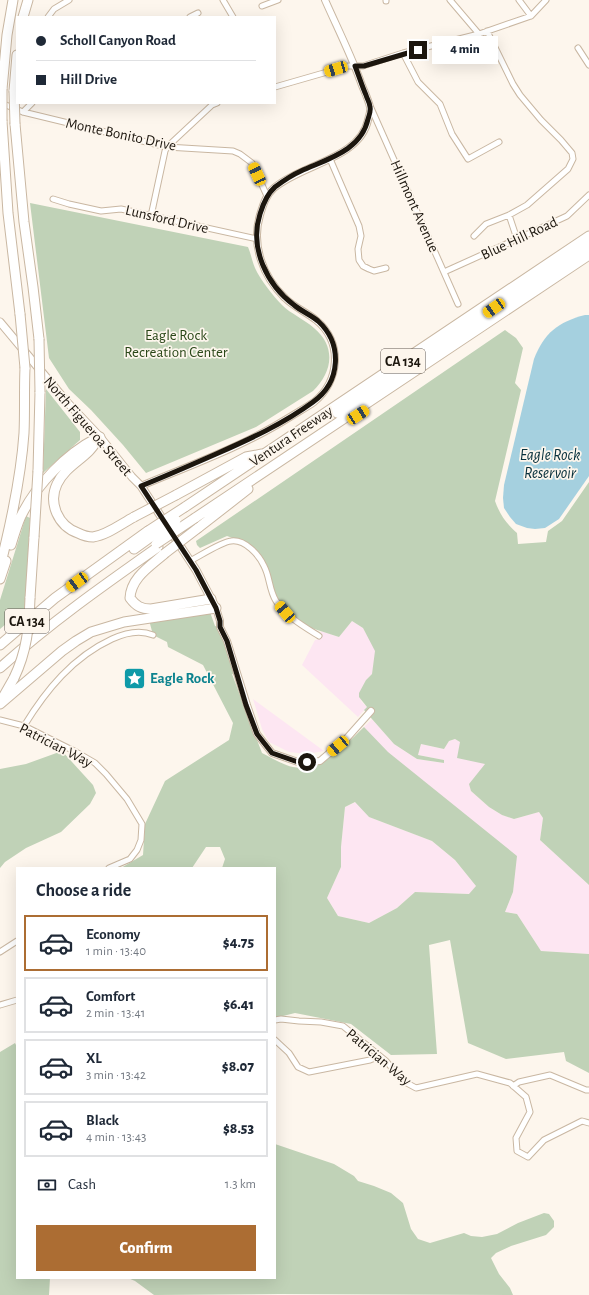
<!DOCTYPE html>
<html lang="en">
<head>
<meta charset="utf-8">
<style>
	:root { --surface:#fff; --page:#f6f6f7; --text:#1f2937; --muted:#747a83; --line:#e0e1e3; --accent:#ac6d33 }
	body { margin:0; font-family:"Alegreya Sans",sans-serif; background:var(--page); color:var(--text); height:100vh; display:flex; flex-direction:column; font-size:15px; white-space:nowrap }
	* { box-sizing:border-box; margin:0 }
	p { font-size:13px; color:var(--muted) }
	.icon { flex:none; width:22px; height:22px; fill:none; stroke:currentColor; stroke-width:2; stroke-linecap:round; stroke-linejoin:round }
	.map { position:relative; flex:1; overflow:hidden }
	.details { position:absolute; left:16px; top:867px; width:260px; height:412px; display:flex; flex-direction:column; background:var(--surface); border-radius:0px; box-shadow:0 4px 16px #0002 }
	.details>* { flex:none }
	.hud { position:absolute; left:16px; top:16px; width:260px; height:88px; border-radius:0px; box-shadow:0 4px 16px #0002; display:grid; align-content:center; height:88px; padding:0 20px; background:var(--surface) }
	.end { position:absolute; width:18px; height:18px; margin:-9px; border:5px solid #1c160e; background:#fff; box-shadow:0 0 0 2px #fff }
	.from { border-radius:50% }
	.bubble { position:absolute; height:28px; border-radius:0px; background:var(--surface); box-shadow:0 4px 16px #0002; font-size:13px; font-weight:800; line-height:28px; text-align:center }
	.car { position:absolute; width:12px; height:24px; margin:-12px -6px; border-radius:5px; box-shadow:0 0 3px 1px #0007; background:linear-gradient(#f5c518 24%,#345 0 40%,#f5c518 0 76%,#345 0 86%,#f5c518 0) }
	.hud b { display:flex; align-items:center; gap:14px; height:38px; font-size:15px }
	.hud b+b { border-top:1px solid var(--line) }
	.hud i { width:10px; height:10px; background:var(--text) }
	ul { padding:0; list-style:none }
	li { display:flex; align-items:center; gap:12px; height:56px; margin:0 8px 6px; padding:0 12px; border:2px solid var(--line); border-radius:0px }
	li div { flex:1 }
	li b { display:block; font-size:15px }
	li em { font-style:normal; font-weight:800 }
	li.active { border-color:var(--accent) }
	li>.icon { width:36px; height:36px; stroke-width:1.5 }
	h2 { padding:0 20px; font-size:18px; line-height:48px }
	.pay { display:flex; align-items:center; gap:10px; height:44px; padding:0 20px; font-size:15px }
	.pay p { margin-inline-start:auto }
	.action { display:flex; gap:8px; margin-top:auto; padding:8px 20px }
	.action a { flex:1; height:46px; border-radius:0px; background:var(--accent); color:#fff; font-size:16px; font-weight:800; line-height:46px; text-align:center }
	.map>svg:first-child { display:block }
	.industrial { fill:#fde6f2 }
	.green { fill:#c0d2b7; fill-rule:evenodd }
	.water { fill:#a5d0df }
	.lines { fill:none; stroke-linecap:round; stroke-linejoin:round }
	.minor-casing { stroke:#c9b7a2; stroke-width:7 }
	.tertiary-casing { stroke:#c9b7a2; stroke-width:8 }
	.secondary-casing { stroke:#c9b7a2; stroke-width:9 }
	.motorway-casing { stroke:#c9b7a2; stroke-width:11 }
	.minor { stroke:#fff; stroke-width:5 }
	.tertiary { stroke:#fff; stroke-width:6 }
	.secondary { stroke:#fff; stroke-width:7 }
	.motorway { stroke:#fff; stroke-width:9 }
	.motorway-bridge-casing { stroke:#c9b7a2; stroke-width:11; stroke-linecap:butt }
	.motorway-bridge { stroke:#fff; stroke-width:9 }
	.route { stroke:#1c160e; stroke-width:5 }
	.labels { text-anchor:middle; stroke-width:3.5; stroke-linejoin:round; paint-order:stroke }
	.shield { fill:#fdf6ed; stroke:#605951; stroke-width:1 }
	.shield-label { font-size:14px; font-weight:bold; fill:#1c160e }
	.street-label { font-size:15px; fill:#1c160e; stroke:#fdf6ed }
	.park-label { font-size:15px; fill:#2a4718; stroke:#fdf6ed }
	.culture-label { font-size:15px; font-weight:bold; fill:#0d838f; stroke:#fdf6ed; text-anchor:start }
	.water-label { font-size:16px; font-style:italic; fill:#062f3b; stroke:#fdf6ed }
</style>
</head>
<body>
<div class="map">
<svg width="589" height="1295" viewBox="0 0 589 1295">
	<rect width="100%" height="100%" fill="#fdf6ed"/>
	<path class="industrial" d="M352,621L363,628L376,651L372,674L366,680L361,701L367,707L358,717L302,665L315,640H317L321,631L339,637Z
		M253,699L324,751L306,754L289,752L269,742L262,729Z
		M372,719L394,744L417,759L444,763V760L418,755L421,744L444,749L449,741L455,739L461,742L485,764L471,791L489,807L502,815L514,819L539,812L543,818L540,840L589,885V954L541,951L517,914L505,912L513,892L364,727Z
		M356,802L369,817L432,841L455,860L476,886L470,894L415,892L397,908L369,923L338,916L327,898L341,867V847L345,807Z"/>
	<path class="green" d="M30,203L248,247C251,254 252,261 255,268C260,279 273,296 282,305C291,314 304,319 314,328C337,347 332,373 313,391L256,427L146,473L123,445L91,410L69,389L49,358Z
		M505,330L516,338L523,348L515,383L521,390L495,501C500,515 506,523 517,533L518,544L546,542L548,531L562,521L589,482V885L540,840L543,818L539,812L514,819L502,815L489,807L471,791L469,784L485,764L457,758L460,742L455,739L449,741L444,749L421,744L418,755L444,760V763L417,759L394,744L364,710L367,707L359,697V693L366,680L372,674L375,651L363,628L352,621L339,637L308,627L286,611L276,598L265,563L249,544L227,536L200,548L197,545L196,541Z
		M46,389L80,432V440L43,473Z
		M26,516L30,518L25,608L0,629V600Z
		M210,612L215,626L220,627L238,676L232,674L262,753C272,758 283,765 293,767C321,773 347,743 364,727L388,752L517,856L513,892L505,912L517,914L541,951L589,954V1073L566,1061L564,1052L506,1059L468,1043L450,940L429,945L437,1054L391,1055L351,1024L295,1013L275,1018V868H222L225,859L220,847H206L192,868H121L143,855L145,824L165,781L229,740L233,723L203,665L168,647L167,642L153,635L149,620ZM355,802L369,817L432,841L455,860L476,886L469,894L415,892L397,908L369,923L338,916L327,898L341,867V847L345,807Z
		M62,751L93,785L96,793L90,804L61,832L26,848L5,862L0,868V769L26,764Z
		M15,1043L17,1047V1278H50L49,1295H0V1052Z
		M275,1144L334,1164L354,1176L358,1181L374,1186L391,1193L403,1203L411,1229L418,1239L430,1243L464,1233L471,1236L482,1237L497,1234L518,1223L544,1213L549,1214L554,1221V1227L546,1235L511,1246L496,1253L491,1258L499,1274L510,1288L513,1295L280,1294L154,1295L135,1281L128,1278H275Z"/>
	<path class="water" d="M585,315H589V476L559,519L545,528L535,529L527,528L516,524L510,517L504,508L503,498L504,485L534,359C544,333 558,322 585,315Z"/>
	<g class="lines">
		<defs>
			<path id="minor" d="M223,0L233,17
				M386,0V1
				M450,0L479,34
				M519,0L531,16
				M262,6L278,0
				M48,17L54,9L69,0
				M190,17L198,13
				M578,48L589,65
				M403,53L418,82L440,104L452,134L468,159L499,142
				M275,87L348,66H363L403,53L479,34L531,16L546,0
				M1,103L23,112L167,147L233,151L240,154L252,163L267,196
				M371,108L458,304
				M23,112L32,103
				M330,159L359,226L361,236L358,249L359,260L363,266L369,269L374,271L386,268
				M53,199L69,204L101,211L121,209L257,239
				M509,215L517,239
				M151,216L165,151L167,147L212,105L217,103
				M474,236L486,224L509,215L527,205L568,169L573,159L572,153L561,140L541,120L520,95L513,84L487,31
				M444,272L517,239L567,216L589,195
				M190,561C200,556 221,542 231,541C245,539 259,555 264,566C270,577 269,590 276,601C287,617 303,626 319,636
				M0,720L24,726L76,752L95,763L106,774L127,799L142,824L141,840L137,850L130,859L109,868
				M24,726C46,690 73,657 112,639C125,633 139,629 153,635
				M0,952L17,941
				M0,1005L17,1000
				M275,1020L281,1019L299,1021L321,1022L343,1026L386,1061L403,1081L416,1088L477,1074L510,1083L526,1097L530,1112L516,1138L517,1151L528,1157L544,1140L582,1121L589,1123
				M275,1040L289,1053L298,1067L309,1072L370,1060L380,1056
				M513,1086L519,1082L550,1075L586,1090H589"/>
			<path id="tertiary" d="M141,486C191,465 244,446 290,417C298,412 307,407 314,402C340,381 343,342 316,320C306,312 294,307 285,298C263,277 251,245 260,215C263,205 266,195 274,188C302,164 360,159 368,120C369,116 371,111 370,107C368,98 363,89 360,80C350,53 337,27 325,0
				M216,608L220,621V627L227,641L247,705L257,734L272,753L301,763L320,761L347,738L371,711"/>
			<path id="secondary" d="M0,322L66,401L100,437L132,477L141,486L196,570L216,608"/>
			<path id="motorway" d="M23,17L28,0
				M2,89L7,35L13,0
				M14,91L17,55
				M2,121L8,213L20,314
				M15,124L24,222L33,287L39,339
				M337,413L589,245
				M100,437C96,442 93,447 89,451C78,462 64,469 57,484C48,503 58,526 78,533C82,535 87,537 93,537C107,535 121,524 134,517
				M38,471L40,392
				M176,495L246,457L262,454
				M185,507L589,236
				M195,518L589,255
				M198,528L248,489
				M11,545C14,535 17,525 21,516C37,484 66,454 97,438
				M134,549L152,536
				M164,554C149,567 131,578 130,598C136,606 141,609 151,609L211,599
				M0,567C11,523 21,478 24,433C25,412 24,390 25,368
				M0,579L6,561
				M30,598L34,537
				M0,645L55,598L148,531
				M0,668C50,623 104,585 158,547
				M2,699L14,678
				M0,704L62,651L76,641L91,632L124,622L216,608"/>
		</defs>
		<use href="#minor" class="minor-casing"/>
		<use href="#tertiary" class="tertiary-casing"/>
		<use href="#secondary" class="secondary-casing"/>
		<use href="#motorway" class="motorway-casing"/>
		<use href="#minor" class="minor"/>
		<use href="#tertiary" class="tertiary"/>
		<use href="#secondary" class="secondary"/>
		<use href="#motorway" class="motorway"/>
		<defs>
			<path id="motorway-bridge" d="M14,91L15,124
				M2,121V89
				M20,314L25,368
				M39,339L40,392
				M134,517L176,495
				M148,531L185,507
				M152,536L176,520
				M34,537L38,471
				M156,544L195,518
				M164,554L198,528
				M14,678C27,651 29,627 30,598"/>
		</defs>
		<use href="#motorway-bridge" class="motorway-bridge-casing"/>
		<use href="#motorway-bridge" class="motorway-bridge"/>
	</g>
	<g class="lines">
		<path class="route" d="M307,762L301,763L272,753L257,734L246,705L227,641L220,627V621L216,608L196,570L141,486C166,476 191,465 216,454C250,439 283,424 313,402C341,382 343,344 318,321C311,315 301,311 294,305C267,285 249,248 260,214C263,204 267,194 275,187C283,181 292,175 301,171C327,159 361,151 368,119C369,116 371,111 370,107C370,103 367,99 366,95C362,86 359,76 355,66H364L418,50"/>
	</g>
	<defs>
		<symbol id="sight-square" viewBox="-11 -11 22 22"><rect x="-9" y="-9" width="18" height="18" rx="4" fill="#0f9aa8" stroke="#fdf6ed"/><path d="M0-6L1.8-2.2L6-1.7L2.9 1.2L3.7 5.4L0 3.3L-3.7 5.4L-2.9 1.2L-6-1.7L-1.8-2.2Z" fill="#fff"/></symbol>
	</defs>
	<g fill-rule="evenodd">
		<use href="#sight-square" x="122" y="666" width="25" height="25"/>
	</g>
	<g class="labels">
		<g class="shield">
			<rect x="381" y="349" width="44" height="24" rx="3"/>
			<rect x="5" y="609" width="44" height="24" rx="3"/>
		</g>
		<g class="shield-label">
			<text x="403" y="366">CA 134</text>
			<text x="27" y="626">CA 134</text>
		</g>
		<g class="street-label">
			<text transform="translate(121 134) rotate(12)" y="5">Monte Bonito Drive</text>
			<text transform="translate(415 206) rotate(66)" y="5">Hillmont Avenue</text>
			<text transform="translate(167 219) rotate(13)" y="5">Lunsford Drive</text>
			<text transform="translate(519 238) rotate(-25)" y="5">Blue Hill Road</text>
			<text transform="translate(88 426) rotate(49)" y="5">North Figueroa Street</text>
			<text transform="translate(291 436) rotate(-34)" y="5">Ventura Freeway</text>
			<text transform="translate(56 745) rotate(27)" y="5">Patrician Way</text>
			<text transform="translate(379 1057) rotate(40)" y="5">Patrician Way</text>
		</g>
		<g class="park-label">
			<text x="176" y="340">Eagle Rock<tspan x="176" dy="17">Recreation Center</tspan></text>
		</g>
		<g class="culture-label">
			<text x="150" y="683">Eagle Rock</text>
		</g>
		<g class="water-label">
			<text x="550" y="460">Eagle Rock<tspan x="550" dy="18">Reservoir</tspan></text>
		</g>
	</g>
</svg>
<i class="end from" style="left:307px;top:762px"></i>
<i class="end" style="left:418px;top:50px"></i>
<div class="bubble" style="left:432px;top:36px;width:66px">4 min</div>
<i class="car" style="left:336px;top:69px;rotate:254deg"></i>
<i class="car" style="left:257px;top:174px;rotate:335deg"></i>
<i class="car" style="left:494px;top:308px;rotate:236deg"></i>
<i class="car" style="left:358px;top:415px;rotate:57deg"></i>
<i class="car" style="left:77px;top:582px;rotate:234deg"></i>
<i class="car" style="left:285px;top:612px;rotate:320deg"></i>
<i class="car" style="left:338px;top:746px;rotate:230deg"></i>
<div class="hud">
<b><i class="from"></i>Scholl Canyon Road</b>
<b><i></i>Hill Drive</b>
</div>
<section class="details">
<h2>Choose a ride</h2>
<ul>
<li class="active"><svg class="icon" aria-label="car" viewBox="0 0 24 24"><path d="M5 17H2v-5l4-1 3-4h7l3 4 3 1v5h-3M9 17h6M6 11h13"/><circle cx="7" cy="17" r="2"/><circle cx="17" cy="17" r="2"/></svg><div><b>Economy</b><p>1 min · 13:40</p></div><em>$4.75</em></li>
<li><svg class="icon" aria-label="car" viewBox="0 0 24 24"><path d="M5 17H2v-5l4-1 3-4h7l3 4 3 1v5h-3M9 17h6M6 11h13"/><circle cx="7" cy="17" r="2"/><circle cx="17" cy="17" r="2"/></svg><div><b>Comfort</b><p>2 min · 13:41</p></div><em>$6.41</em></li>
<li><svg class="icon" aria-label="car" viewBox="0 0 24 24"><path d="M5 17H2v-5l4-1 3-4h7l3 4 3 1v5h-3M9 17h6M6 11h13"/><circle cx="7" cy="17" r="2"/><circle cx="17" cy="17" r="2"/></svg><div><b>XL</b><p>3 min · 13:42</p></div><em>$8.07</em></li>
<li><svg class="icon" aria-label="car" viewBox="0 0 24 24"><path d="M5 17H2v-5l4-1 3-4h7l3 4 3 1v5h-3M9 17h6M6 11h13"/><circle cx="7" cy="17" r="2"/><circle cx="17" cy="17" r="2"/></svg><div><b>Black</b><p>4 min · 13:43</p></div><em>$8.53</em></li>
</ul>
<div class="pay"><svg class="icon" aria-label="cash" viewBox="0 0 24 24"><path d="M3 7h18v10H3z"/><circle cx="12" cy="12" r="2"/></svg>Cash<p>1.3 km</p></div>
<div class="action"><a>Confirm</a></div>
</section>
</div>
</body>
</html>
